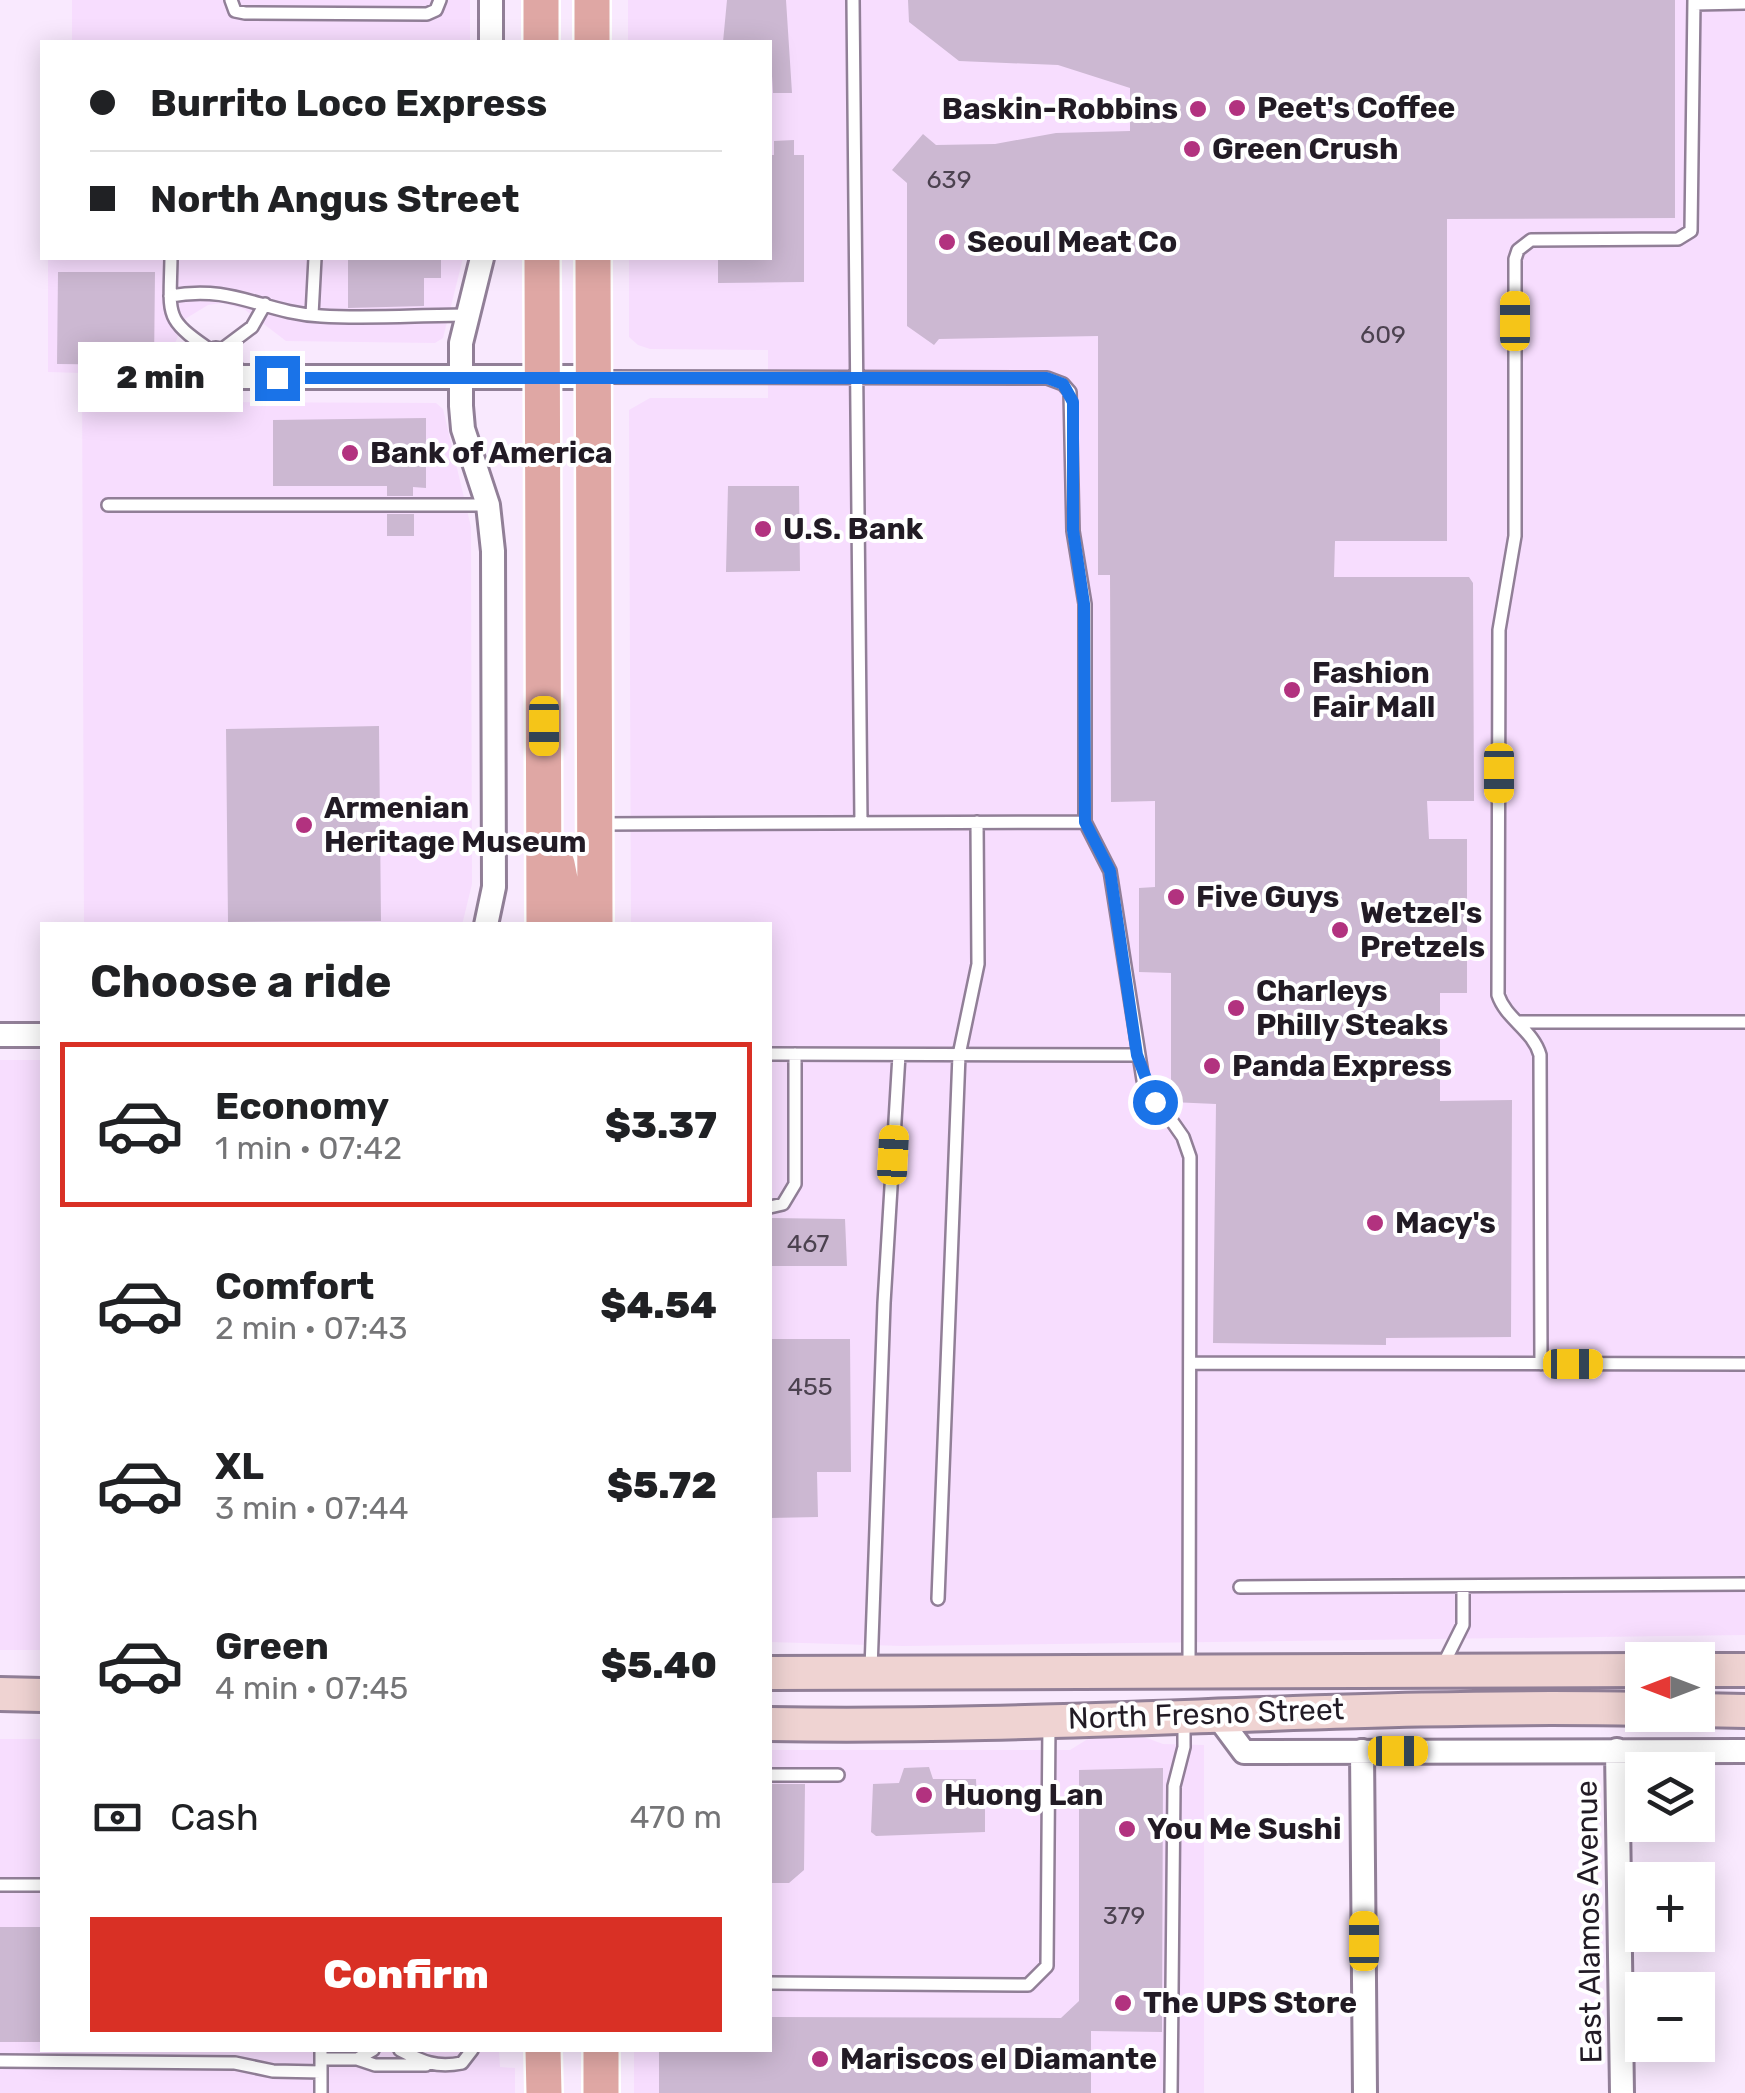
<!DOCTYPE html>
<html lang="en">
<head>
<meta charset="utf-8">
<style>
	:root { --surface:#fff; --page:#f6f6f6; --text:#202124; --muted:#757577; --line:#e0e0e0; --accent:#d93025 }
	body { margin:0; font-family:Rubik,sans-serif; background:var(--page); color:var(--text); height:100vh; display:flex; flex-direction:column; font-size:38px; white-space:nowrap }
	* { box-sizing:border-box; margin:0 }
	p { font-size:32px; color:var(--muted) }
	.icon { flex:none; width:55px; height:55px; fill:none; stroke:currentColor; stroke-width:2; stroke-linecap:round; stroke-linejoin:round }
	.map { position:relative; flex:1; overflow:hidden }
	.details { position:absolute; left:40px; top:922px; width:732px; height:1130px; display:flex; flex-direction:column; background:var(--surface); border-radius:0px; box-shadow:0 5px 25px #0003 }
	.details>* { flex:none }
	.guide { position:absolute; left:40px; top:40px; width:732px; height:220px; border-radius:0px; box-shadow:0 5px 25px #0003; display:grid; align-content:center; height:220px; padding:0 50px; background:var(--surface) }
	.needle { width:65px; rotate:270deg }
	.tools { position:absolute; left:1625px; top:1642px; display:grid; gap:20px }
	.tools a { display:grid; place-items:center; width:90px; height:90px; border-radius:0px; background:var(--surface); box-shadow:0 5px 25px #0003; font-size:50px }
	.end { position:absolute; width:45px; height:45px; margin:-22px; border:12px solid #1a73e8; background:#fff; box-shadow:0 0 0 5px #fff }
	.from { border-radius:50% }
	.bubble { position:absolute; height:70px; border-radius:0px; background:var(--surface); box-shadow:0 5px 25px #0003; font-size:32px; font-weight:800; line-height:70px; text-align:center }
	.car { position:absolute; width:30px; height:60px; margin:-30px -15px; border-radius:12px; box-shadow:0 0 8px 2px #0007; background:linear-gradient(#f5c518 24%,#345 0 40%,#f5c518 0 76%,#345 0 86%,#f5c518 0) }
	.guide b { display:flex; align-items:center; gap:35px; height:95px; font-size:38px }
	.guide b+b { border-top:2px solid var(--line) }
	.guide i { width:25px; height:25px; background:var(--text) }
	ul { padding:0; list-style:none }
	li { display:flex; align-items:center; gap:30px; height:165px; margin:0 20px 15px; padding:0 30px; border:5px solid transparent; border-radius:0px }
	li div { flex:1 }
	li b { display:block; font-size:38px }
	li em { font-style:normal; font-weight:800 }
	li.current { border-color:var(--accent) }
	li>.icon { width:90px; height:90px; stroke-width:1.5 }
	h2 { padding:0 50px; font-size:45px; line-height:120px }
	.pay { display:flex; align-items:center; gap:25px; height:110px; padding:0 50px; font-size:38px }
	.pay p { margin-inline-start:auto }
	.button { display:flex; gap:20px; margin-top:auto; padding:20px 50px }
	.button a { flex:1; height:115px; border-radius:0px; background:var(--accent); color:#fff; font-size:40px; font-weight:800; line-height:115px; text-align:center }
	.map>svg:first-child { display:block }
	.built { fill:#f7ddfe }
	.building { fill:#ccb8d2 }
	.lines { fill:none; stroke-linecap:round; stroke-linejoin:round }
	.service-casing { stroke:#917f97; stroke-width:16 }
	.minor-casing { stroke:#917f97; stroke-width:28 }
	.secondary-casing { stroke:#917f97; stroke-width:38 }
	.primary-casing { stroke:#fff; stroke-width:40 }
	.service { stroke:#fff; stroke-width:11 }
	.minor { stroke:#fff; stroke-width:22 }
	.secondary { stroke:#efd3d2; stroke-width:32 }
	.primary { stroke:#dfa7a4; stroke-width:35 }
	.route { stroke:#1a73e8; stroke-width:12 }
	.poi-dot { fill:#b2327f; stroke:#fff; stroke-width:4 }
	.labels { text-anchor:middle; stroke-width:8; stroke-linejoin:round; paint-order:stroke }
	.number-label { font-size:25px; fill:#4c4250 }
	.poi-label { font-size:30px; font-weight:bold; fill:#221b25; stroke:#fff; text-anchor:start }
	.street-label { font-size:30px; fill:#221b25; stroke:#fff }
</style>
</head>
<body>
<div class="map">
<svg width="1745" height="2093" viewBox="0 0 1745 2093">
	<rect width="100%" height="100%" fill="#f9e9fe"/>
	<path class="built" d="M72,0H470V42H72Z
		M628,0H1745V1635L903,1646L770,1642V925H631L629,410L650,398H768V350L650,349L638,345L629,337V258H770V42H628Z
		M48,258H463L443,338L435,343L286,341L244,309L222,303L208,305L185,319L171,353L179,379L189,391L217,402L436,403L443,409L471,527L472,884L462,925H84L82,373L48,372Z
		M0,1060H42V1650H0Z
		M1091,1737H1144L1163,1744L1204,1745V2093H634V2050H770V1750H1070Z
		M0,1739H42V2050H499L500,2067L515,2068V2093H0Z"/>
	<path class="building" d="M727,0H786L792,93H773L770,42H723Z
		M908,0H1675V218L1447,219V541H1335L1334,577H1469L1473,583L1474,801H1427L1429,839H1467V993H1440V1101L1512,1100L1511,1337L1386,1338V1345L1213,1343L1216,1104L1171,1102V973L1139,972V888L1155,887V801L1111,802L1110,575H1098V336L939,339L934,345L907,326V183L892,170L923,134L936,145L995,144L1056,133L1130,131V88L1058,65L959,61L909,22Z
		M794,140V155H804V282L718,283V258H770V155H774V141Z
		M348,258H441V278H424V306L348,308Z
		M58,272H155L154,365L57,364Z
		M426,418V488L413,487V496H387V486H273V420Z
		M728,486H799L800,571L726,572Z
		M387,514H414V536H387Z
		M379,726L381,921L228,922L226,729Z
		M770,1218L845,1219L847,1266H770Z
		M770,1339H850L851,1472H817L818,1517L770,1518Z
		M929,1767L933,1779H976L977,1802H985V1832L876,1836L871,1832L873,1784L899,1783L904,1768Z
		M1163,1768L1162,2032L1091,2031V2093H659V2050H770V2017L1061,2018L1079,2001V1770Z
		M770,1784H805L804,1870L789,1883H770Z
		M0,1927H42V2042H0Z"/>
	<g class="lines">
		<defs>
			<path id="service" d="M231,0L235,11L245,13L427,14L436,10L440,0
				M853,0L861,823
				M1694,4L1745,3
				M171,258C170,319 163,318 216,354L252,327L265,304
				M170,296C234,284 263,313 321,316C370,319 419,315 467,315
				M312,315L315,258
				M598,377L1047,378L1063,384L1070,392L1073,531L1085,604V822L1110,871L1143,1080L1183,1137L1190,1157L1189,1666
				M108,505H488
				M599,824L1085,822
				M1518,1022H1745
				M770,1054L1137,1055
				M770,1207L783,1204L795,1184V1054
				M1191,1363L1745,1364
				M1541,1364L1540,1055C1533,1030 1506,1019 1498,995L1499,630L1515,536V259L1518,250L1531,240L1678,239L1691,231L1694,0
				M1240,1587L1745,1584
				M938,1599L959,1055L978,964L977,822
				M1442,1667L1463,1625V1586
				M871,1669L884,1303L899,1055
				M770,1775H838
				M0,1885H42
				M770,1983L1028,1985L1047,1966L1049,1723
				M400,2050C423,2062 436,2068 462,2063L472,2050
				M321,2059H357L373,2050
				M357,2059L375,2065H426
				M0,2061L235,2063L273,2071L321,2072
				M321,2093V2050
				M1171,2093L1174,1786L1184,1747V1718"/>
			<path id="minor" d="M491,0V42
				M482,258L461,343V406L463,429L488,505L493,551L494,887L486,925
				M216,354L225,369L241,377H593
				M0,1035H42
				M1215,1713L1244,1752L1745,1751
				M1617,1750L1622,2093
				M1362,1751L1365,2093"/>
			<path id="secondary" d="M1698,1670H1745
				M770,1673L1642,1670
				M0,1694L42,1695
				M1698,1710L1745,1711
				M770,1724C1061,1729 1351,1703 1642,1709"/>
			<path id="primary" d="M541,0V42
				M592,0V42
				M542,258L544,925
				M593,258L595,925
				M557,864L569,925
				M543,2050L544,2093
				M601,2050V2093"/>
		</defs>
		<use href="#service" class="service-casing"/>
		<use href="#minor" class="minor-casing"/>
		<use href="#secondary" class="secondary-casing"/>
		<use href="#primary" class="primary-casing"/>
		<use href="#service" class="service"/>
		<use href="#minor" class="minor"/>
		<use href="#secondary" class="secondary"/>
		<use href="#primary" class="primary"/>
	</g>
	<g class="lines">
		<path class="route" d="M277,378H1047L1063,384L1073,402V530L1084,604L1085,822L1110,871L1137,1055L1155,1102"/>
	</g>
	<g class="poi-dot">
		<circle cx="1237" cy="108" r="10"/>
		<circle cx="1198" cy="109" r="10"/>
		<circle cx="1192" cy="149" r="10"/>
		<circle cx="947" cy="242" r="10"/>
		<circle cx="350" cy="453" r="10"/>
		<circle cx="763" cy="529" r="10"/>
		<circle cx="1292" cy="690" r="10"/>
		<circle cx="304" cy="825" r="10"/>
		<circle cx="1176" cy="897" r="10"/>
		<circle cx="1340" cy="930" r="10"/>
		<circle cx="1236" cy="1008" r="10"/>
		<circle cx="1212" cy="1066" r="10"/>
		<circle cx="1375" cy="1223" r="10"/>
		<circle cx="924" cy="1795" r="10"/>
		<circle cx="1127" cy="1829" r="10"/>
		<circle cx="1123" cy="2003" r="10"/>
		<circle cx="820" cy="2059" r="10"/>
	</g>
	<g class="labels">
		<g class="number-label">
			<text x="949" y="188">639</text>
			<text x="1383" y="343">609</text>
			<text x="808" y="1252">467</text>
			<text x="810" y="1395">455</text>
			<text x="1124" y="1924">379</text>
		</g>
		<g class="poi-label">
			<text x="1257" y="118">Peet's Coffee</text>
			<text x="1178" y="119" text-anchor="end">Baskin-Robbins</text>
			<text x="1212" y="159">Green Crush</text>
			<text x="967" y="252">Seoul Meat Co</text>
			<text x="370" y="463">Bank of America</text>
			<text x="783" y="539">U.S. Bank</text>
			<text x="1312" y="683">Fashion<tspan x="1312" dy="34">Fair Mall</tspan></text>
			<text x="324" y="818">Armenian<tspan x="324" dy="34">Heritage Museum</tspan></text>
			<text x="1196" y="907">Five Guys</text>
			<text x="1360" y="923">Wetzel's<tspan x="1360" dy="34">Pretzels</tspan></text>
			<text x="1256" y="1001">Charleys<tspan x="1256" dy="34">Philly Steaks</tspan></text>
			<text x="1232" y="1076">Panda Express</text>
			<text x="1395" y="1233">Macy's</text>
			<text x="944" y="1805">Huong Lan</text>
			<text x="1147" y="1839">You Me Sushi</text>
			<text x="1143" y="2013">The UPS Store</text>
			<text x="840" y="2069">Mariscos el Diamante</text>
		</g>
		<g class="street-label">
			<text transform="translate(1206 1714) rotate(-2)" y="10">North Fresno Street</text>
			<text transform="translate(1589 1922) rotate(-91)" y="10">East Alamos Avenue</text>
		</g>
	</g>
</svg>
<div class="tools">
<a><svg class="needle" viewBox="-14 -14 28 28"><path d="M0-13l5 13h-10z" fill="#e53935"/><path d="M0 13l5-13h-10z" fill="#757577"/></svg></a>
<a><svg class="icon" aria-label="layers" viewBox="0 0 24 24"><path d="M12 4l9 5-9 5-9-5zM3 14l9 5 9-5"/></svg></a>
<a>+</a>
<a>−</a>
</div>
<i class="end from" style="left:1155px;top:1102px"></i>
<i class="end" style="left:277px;top:378px"></i>
<div class="bubble" style="left:78px;top:342px;width:165px">2 min</div>
<i class="car" style="left:1515px;top:321px;rotate:0deg"></i>
<i class="car" style="left:544px;top:726px;rotate:180deg"></i>
<i class="car" style="left:1499px;top:773px;rotate:180deg"></i>
<i class="car" style="left:893px;top:1155px;rotate:3deg"></i>
<i class="car" style="left:1573px;top:1364px;rotate:90deg"></i>
<i class="car" style="left:1398px;top:1751px;rotate:90deg"></i>
<i class="car" style="left:1364px;top:1941px;rotate:0deg"></i>
<div class="guide">
<b><i class="from"></i>Burrito Loco Express</b>
<b><i></i>North Angus Street</b>
</div>
<section class="details">
<h2>Choose a ride</h2>
<ul>
<li class="current"><svg class="icon" aria-label="car" viewBox="0 0 24 24"><path d="M5 17H2v-5l4-1 3-4h7l3 4 3 1v5h-3M9 17h6M6 11h13"/><circle cx="7" cy="17" r="2"/><circle cx="17" cy="17" r="2"/></svg><div><b>Economy</b><p>1 min · 07:42</p></div><em>$3.37</em></li>
<li><svg class="icon" aria-label="car" viewBox="0 0 24 24"><path d="M5 17H2v-5l4-1 3-4h7l3 4 3 1v5h-3M9 17h6M6 11h13"/><circle cx="7" cy="17" r="2"/><circle cx="17" cy="17" r="2"/></svg><div><b>Comfort</b><p>2 min · 07:43</p></div><em>$4.54</em></li>
<li><svg class="icon" aria-label="car" viewBox="0 0 24 24"><path d="M5 17H2v-5l4-1 3-4h7l3 4 3 1v5h-3M9 17h6M6 11h13"/><circle cx="7" cy="17" r="2"/><circle cx="17" cy="17" r="2"/></svg><div><b>XL</b><p>3 min · 07:44</p></div><em>$5.72</em></li>
<li><svg class="icon" aria-label="car" viewBox="0 0 24 24"><path d="M5 17H2v-5l4-1 3-4h7l3 4 3 1v5h-3M9 17h6M6 11h13"/><circle cx="7" cy="17" r="2"/><circle cx="17" cy="17" r="2"/></svg><div><b>Green</b><p>4 min · 07:45</p></div><em>$5.40</em></li>
</ul>
<div class="pay"><svg class="icon" aria-label="cash" viewBox="0 0 24 24"><path d="M3 7h18v10H3z"/><circle cx="12" cy="12" r="2"/></svg>Cash<p>470 m</p></div>
<div class="button"><a>Confirm</a></div>
</section>
</div>
</body>
</html>
